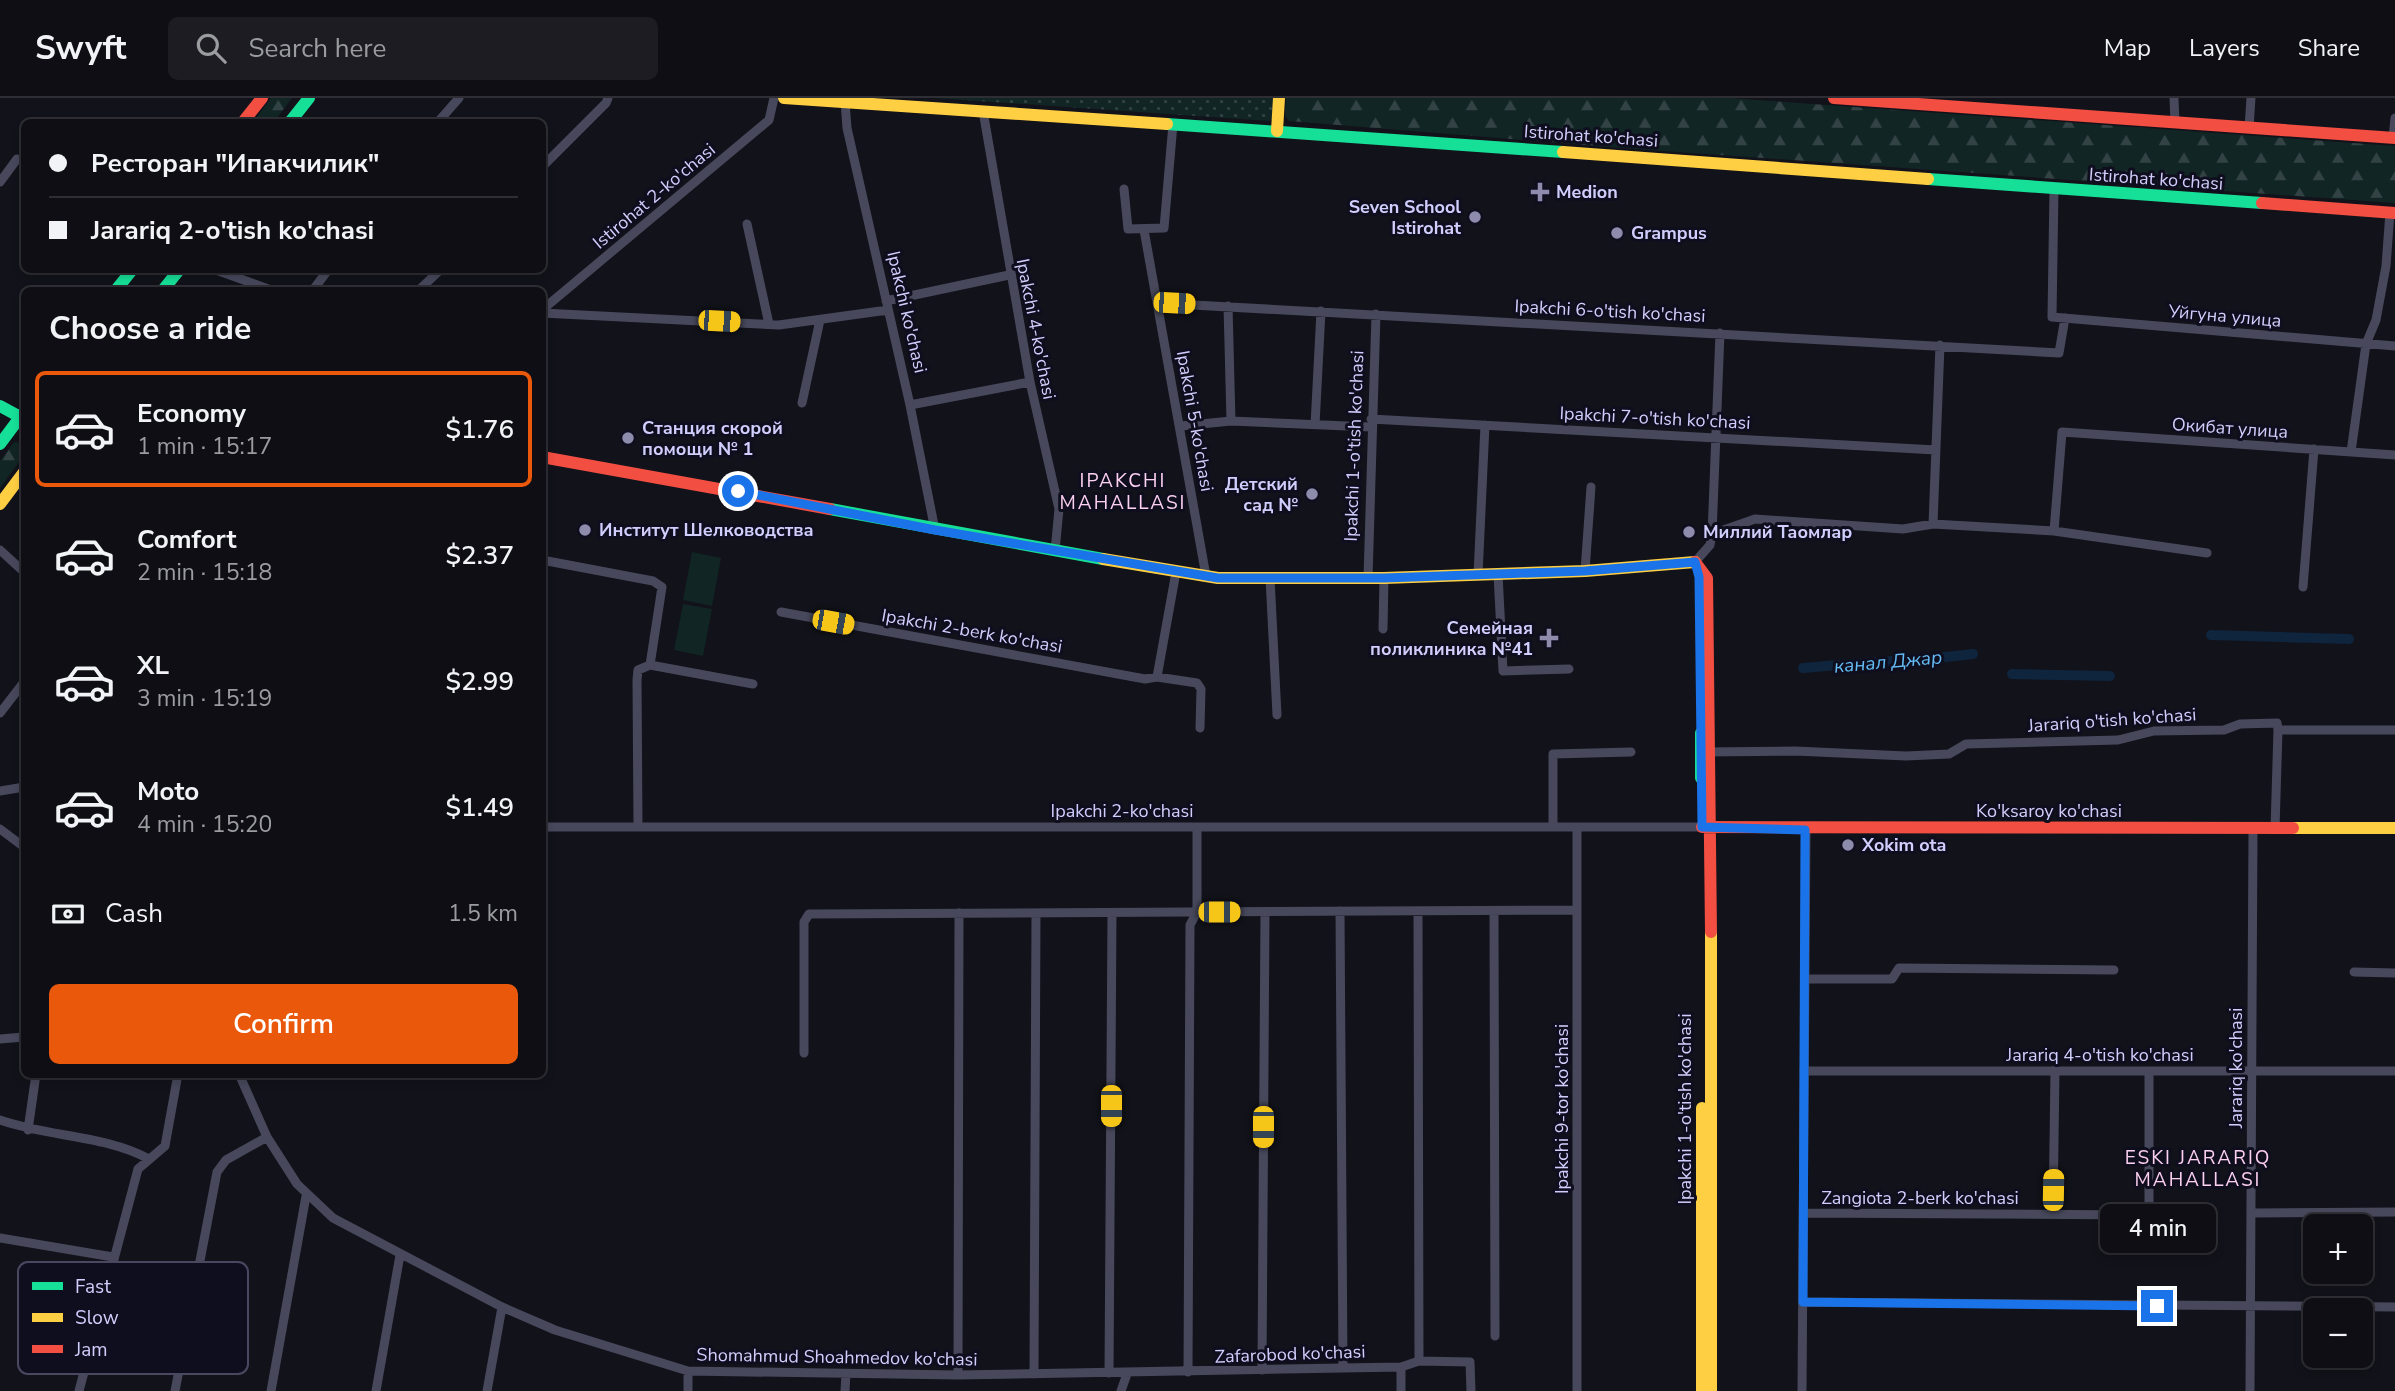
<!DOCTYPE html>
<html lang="en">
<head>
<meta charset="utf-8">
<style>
	:root { --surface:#0e0e14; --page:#1c1c22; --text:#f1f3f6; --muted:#9b9ca0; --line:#2e2e34; --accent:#ea580c }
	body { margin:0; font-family:"Nunito Sans",sans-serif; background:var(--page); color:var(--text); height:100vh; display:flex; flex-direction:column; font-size:26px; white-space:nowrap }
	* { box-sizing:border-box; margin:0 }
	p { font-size:23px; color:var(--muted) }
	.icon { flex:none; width:38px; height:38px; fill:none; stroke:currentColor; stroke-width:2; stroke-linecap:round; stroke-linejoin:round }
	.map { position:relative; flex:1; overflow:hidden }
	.side { position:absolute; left:21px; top:189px; width:525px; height:791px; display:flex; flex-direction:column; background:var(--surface); border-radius:10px; box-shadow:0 4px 10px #0003,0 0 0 2px var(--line) }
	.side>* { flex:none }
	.banner { position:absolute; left:21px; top:21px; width:525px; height:154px; border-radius:10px; box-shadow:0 4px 10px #0003,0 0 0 2px var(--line); display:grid; align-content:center; height:154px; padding:0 28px; background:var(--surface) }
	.fabs { position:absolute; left:2303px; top:1116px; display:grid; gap:14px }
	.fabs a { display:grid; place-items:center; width:70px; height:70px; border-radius:10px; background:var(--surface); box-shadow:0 4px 10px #0003,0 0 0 2px var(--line); font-size:35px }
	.end { position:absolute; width:32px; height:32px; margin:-16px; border:9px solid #1a73e8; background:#fff; box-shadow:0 0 0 4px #fff }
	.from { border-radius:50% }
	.bubble { position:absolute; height:49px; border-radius:10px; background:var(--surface); box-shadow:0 4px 10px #0003,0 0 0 2px var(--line); font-size:23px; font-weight:600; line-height:49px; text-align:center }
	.car { position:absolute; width:21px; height:42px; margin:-21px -10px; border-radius:9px; box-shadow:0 0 5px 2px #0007; background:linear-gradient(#f5c518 24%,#345 0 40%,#f5c518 0 76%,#345 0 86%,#f5c518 0) }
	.banner b { display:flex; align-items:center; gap:24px; height:66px; font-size:26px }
	.banner b+b { border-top:2px solid var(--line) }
	.banner i { width:18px; height:18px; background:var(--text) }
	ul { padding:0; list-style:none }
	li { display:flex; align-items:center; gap:21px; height:116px; margin:0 14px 10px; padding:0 14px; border:4px solid transparent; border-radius:10px }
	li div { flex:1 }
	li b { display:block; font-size:26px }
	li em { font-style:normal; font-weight:600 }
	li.on { border-color:var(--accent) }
	li>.icon { width:63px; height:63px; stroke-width:1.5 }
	h2 { padding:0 28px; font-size:32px; line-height:84px }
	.pay { display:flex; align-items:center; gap:18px; height:77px; padding:0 28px; font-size:26px }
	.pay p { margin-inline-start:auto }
	.primary-button { display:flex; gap:14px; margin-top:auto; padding:14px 28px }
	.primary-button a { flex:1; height:80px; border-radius:10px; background:var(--accent); color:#fff; font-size:28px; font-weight:600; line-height:80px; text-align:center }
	header { display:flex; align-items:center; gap:42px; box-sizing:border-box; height:98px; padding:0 35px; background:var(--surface); border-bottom:2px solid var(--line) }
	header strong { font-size:33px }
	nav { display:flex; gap:38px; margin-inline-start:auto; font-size:24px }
	.search { width:490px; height:63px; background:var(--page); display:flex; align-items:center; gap:18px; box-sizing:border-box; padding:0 24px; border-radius:10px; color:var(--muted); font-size:26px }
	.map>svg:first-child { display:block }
	.green { fill:url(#green-dots) }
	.forest { fill:url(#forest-firs) }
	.pitch { fill:#112524 }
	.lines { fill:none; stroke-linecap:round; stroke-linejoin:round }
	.canal { stroke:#0f243d; stroke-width:10 }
	.street { stroke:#47485b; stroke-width:9 }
	.fast { stroke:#16e098; stroke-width:12 }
	.slow { stroke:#ffcf43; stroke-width:12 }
	.jam { stroke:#f24e42; stroke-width:12 }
	.route { stroke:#1a73e8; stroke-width:9 }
	.poi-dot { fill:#8e8cad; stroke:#0f0e1e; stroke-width:2.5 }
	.labels { text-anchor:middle; stroke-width:6; stroke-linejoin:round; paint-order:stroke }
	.street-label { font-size:18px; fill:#d0cefc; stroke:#0f0e1e }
	.poi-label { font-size:18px; font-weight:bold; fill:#d0cefc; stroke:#0f0e1e; text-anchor:start }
	.neighbourhood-label { font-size:19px; letter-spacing:2px; fill:#fcd0ef; stroke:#0f0e1e }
	.water-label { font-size:19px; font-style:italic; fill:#63bcf5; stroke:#0f0e1e }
	.key { fill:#0f0e1e; stroke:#494861; stroke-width:2 }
	.key-label { font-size:19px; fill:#d0cefc }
</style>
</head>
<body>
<header>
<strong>Swyft</strong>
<div class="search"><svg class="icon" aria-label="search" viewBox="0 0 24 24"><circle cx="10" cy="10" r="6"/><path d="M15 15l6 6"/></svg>Search here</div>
<nav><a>Map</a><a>Layers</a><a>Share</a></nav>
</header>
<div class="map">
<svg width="2395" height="1293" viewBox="0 0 2395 1293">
	<defs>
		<pattern id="green-dots" width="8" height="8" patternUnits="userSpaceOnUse" patternTransform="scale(1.75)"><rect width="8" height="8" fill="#112524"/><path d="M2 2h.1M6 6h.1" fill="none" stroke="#334345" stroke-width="1.8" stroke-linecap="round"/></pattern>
		<pattern id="forest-firs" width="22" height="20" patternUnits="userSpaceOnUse" patternTransform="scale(1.75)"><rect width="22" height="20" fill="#112524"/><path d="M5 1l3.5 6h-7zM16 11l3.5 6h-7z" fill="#334345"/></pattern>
	</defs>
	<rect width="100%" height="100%" fill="#12121a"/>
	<path class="green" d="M935,0H1274L1272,21L1269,23Z"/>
	<path class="forest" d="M271,0H292L274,24H253Z
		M1286,0H1730L2395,48V105L1622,50L1289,23L1285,18Z
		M14,344L24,345V357L0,390V363Z"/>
	<path class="pitch" d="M692,454L721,460L712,508L683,502Z
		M683,506L712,511L703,558L674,552Z"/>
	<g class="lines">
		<path class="canal" d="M2211,537L2349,541
			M1803,570C1860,564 1916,563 1973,556
			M2012,576L2110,578"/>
		<path class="street" d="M2174,0L2175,25
			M845,4L847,30L910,307L935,432
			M983,13L1030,284L1059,411L1055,453
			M438,24L459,0
			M2249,30L2251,0
			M2393,40L2395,20
			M542,69L606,5L608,0
			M0,84L17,61
			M1124,91L1128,131L1164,130L1173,26
			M2054,91L2052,219L2395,248
			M747,126L769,226
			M1144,132L1206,478
			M216,172L271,192
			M313,192L328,172
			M419,192L440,172
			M886,203L1009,177
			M1157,205L2059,255L2065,220
			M1228,208L1231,323
			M542,212L769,22L774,0
			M542,215L779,227L888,212
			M802,305L820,222
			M910,307L1030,284
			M1371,321L1936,352
			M1315,327L1321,213
			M1181,328L1231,323L1371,329
			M2351,354L2366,246L2376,222L2386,168L2390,114
			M1933,426L1940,247
			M2054,433L2207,455
			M1712,436L1755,421L1903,431L1933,426L2054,433L2062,334L2395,357
			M0,452L24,474
			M542,462L653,483L662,489L650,567L638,572L637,582L638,729
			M1695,464L1710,447L1712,436L1720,235
			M1585,473L1591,389
			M1498,476L1503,573L1569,571
			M1478,477L1485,327
			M1270,480L1277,617
			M1368,480L1376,216
			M2303,489L2314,351
			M781,514L1145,581L1157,579L1197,585L1201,591L1200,630
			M1383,531L1384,480
			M650,567L753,586
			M1157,579L1176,474
			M0,615L24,584
			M1705,654L1795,653L1906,658L1949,656L1966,646L2118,642L2154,633L2224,632L2240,626L2277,625L2278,632H2395
			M0,693L24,689
			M542,729H1702
			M1553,729V656L1631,654
			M0,731L24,749
			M2275,731L2278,632
			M1340,813L1343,1269
			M1418,813L1419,1263
			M1494,813L1495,1238
			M2354,874L2395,875
			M1806,881H1892L1899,870L2114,872
			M0,941L24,939
			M804,955V824L809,816L1577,812
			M1804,973H2395
			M239,976L267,1039L297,1086L333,1120L502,1209L555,1232L688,1273L958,1277L1401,1269L1419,1263L1470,1264L1471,1293
			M0,1022C48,1039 105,1037 149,1061
			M28,1032L36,976
			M1804,1115L2141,1117L2147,1114L2149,1105V973
			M2251,1115L2395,1114
			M2053,1116L2055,972
			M0,1140L113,1159
			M1803,1204L2395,1209
			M1401,1269V1293
			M1262,1272L1265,814
			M1188,1274L1190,827L1197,814V729
			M1109,1275L1112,815
			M1034,1276L1036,815
			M958,1277L959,815
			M79,1293L138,1071L165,1048L178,976
			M175,1293L217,1074L226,1062L267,1039
			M271,1293L306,1098
			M376,1293L400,1157
			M487,1293L502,1209
			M688,1293V1273
			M845,1293L846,1276
			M1121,1293L1127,1276
			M1577,1293V729
			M1802,1293L1806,731
			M2250,1293L2253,731"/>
		<path class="fast" d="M290,24L309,0
			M1167,26L1563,54
			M1928,81L2262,105
			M116,192L132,172
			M163,192L179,172
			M0,308L24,321
			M0,346L24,314
			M830,411L1103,461
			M1701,635V680"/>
		<path class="slow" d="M784,0L1167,26
			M1277,33L1279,0
			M1563,54L1928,81
			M0,406L24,374
			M1103,461L1218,480H1384L1585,473L1695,464
			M2293,730H2395
			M1711,834V1293
			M1702,1010V1293"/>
		<path class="jam" d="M1834,0L2395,40
			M243,24L262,0
			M2262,105L2395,115
			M542,359L830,411
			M1695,464L1707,480L1711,834
			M1702,729L2293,730"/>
	</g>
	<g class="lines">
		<path class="route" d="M738,393L935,432L1218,480H1384L1585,473L1695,464L1699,479L1702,729L1805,732L1803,1204L2157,1208"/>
	</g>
	<g class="poi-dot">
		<path d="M1536.5 83.5h7v7h7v7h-7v7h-7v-7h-7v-7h7z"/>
		<circle cx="1475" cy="119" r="7"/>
		<circle cx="1617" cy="135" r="7"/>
		<circle cx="628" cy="340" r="7"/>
		<circle cx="1312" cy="396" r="7"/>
		<circle cx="585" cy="432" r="7"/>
		<circle cx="1689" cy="434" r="7"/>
		<path d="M1545.5 529.5h7v7h7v7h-7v7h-7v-7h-7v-7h7z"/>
		<circle cx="1848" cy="747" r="7"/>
	</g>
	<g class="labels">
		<g class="street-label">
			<text transform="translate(1591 38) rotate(4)" y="6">Istirohat ko'chasi</text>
			<text transform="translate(2156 81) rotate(4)" y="6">Istirohat ko'chasi</text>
			<text transform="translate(654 98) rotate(-40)" y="6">Istirohat 2-ko'chasi</text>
			<text transform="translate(1610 213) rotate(3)" y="6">Ipakchi 6-o'tish ko'chasi</text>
			<text transform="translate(907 214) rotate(77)" y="6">Ipakchi ko'chasi</text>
			<text transform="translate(2225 218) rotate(5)" y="6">Уйгуна улица</text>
			<text transform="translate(1036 231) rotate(79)" y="6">Ipakchi 4-ko'chasi</text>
			<text transform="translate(1655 320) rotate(3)" y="6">Ipakchi 7-o'tish ko'chasi</text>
			<text transform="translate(1195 323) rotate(80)" y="6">Ipakchi 5-ko'chasi</text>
			<text transform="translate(2230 330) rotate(4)" y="6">Окибат улица</text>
			<text transform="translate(1354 348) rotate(-88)" y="6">Ipakchi 1-o'tish ko'chasi</text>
			<text transform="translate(972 533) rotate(10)" y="6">Ipakchi 2-berk ko'chasi</text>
			<text transform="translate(2112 622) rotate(-4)" y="6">Jarariq o'tish ko'chasi</text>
			<text x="1122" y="719">Ipakchi 2-ko'chasi</text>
			<text x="2049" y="719">Ko'ksaroy ko'chasi</text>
			<text x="2100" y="963">Jarariq 4-o'tish ko'chasi</text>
			<text transform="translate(2236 970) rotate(-90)" y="6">Jarariq ko'chasi</text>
			<text transform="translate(1562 1011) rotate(-90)" y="6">Ipakchi 9-tor ko'chasi</text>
			<text transform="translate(1685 1011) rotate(-90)" y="6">Ipakchi 1-o'tish ko'chasi</text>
			<text x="1920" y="1106">Zangiota 2-berk ko'chasi</text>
			<text transform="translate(1290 1256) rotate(-2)" y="6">Zafarobod ko'chasi</text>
			<text transform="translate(837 1259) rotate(1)" y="6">Shomahmud Shoahmedov ko'chasi</text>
		</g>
		<g class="poi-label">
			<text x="1556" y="100">Medion</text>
			<text x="1461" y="115" text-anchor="end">Seven School<tspan x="1461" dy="21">Istirohat</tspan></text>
			<text x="1631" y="141">Grampus</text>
			<text x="642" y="336">Станция скорой<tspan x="642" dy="21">помощи № 1</tspan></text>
			<text x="1298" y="392" text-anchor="end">Детский<tspan x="1298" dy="21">сад №</tspan></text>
			<text x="599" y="438">Институт Шелководства</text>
			<text x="1703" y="440">Миллий Таомлар</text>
			<text x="1533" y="536" text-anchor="end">Семейная<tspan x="1533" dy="21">поликлиника №41</tspan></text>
			<text x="1862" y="753">Xokim ota</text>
		</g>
		<g class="neighbourhood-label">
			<text x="1123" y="389">IPAKCHI<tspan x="1123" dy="22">MAHALLASI</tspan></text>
			<text x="2198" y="1066">ESKI JARARIQ<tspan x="2198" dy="22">MAHALLASI</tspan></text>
		</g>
		<g class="water-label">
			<text transform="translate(1888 563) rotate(-5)" y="7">канал Джар</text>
		</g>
	</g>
	<rect x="18" y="1164" width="230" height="112" rx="10" class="key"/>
	<rect x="32" y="1184" width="31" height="8" fill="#16e098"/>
	<rect x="32" y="1215" width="31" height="9" fill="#ffcf43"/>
	<rect x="32" y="1247" width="31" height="8" fill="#f24e42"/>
	<g class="key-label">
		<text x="75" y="1195">Fast</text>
		<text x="75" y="1226">Slow</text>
		<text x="75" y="1258">Jam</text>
	</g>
</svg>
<div class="fabs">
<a>+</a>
<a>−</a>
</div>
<i class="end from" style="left:738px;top:393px"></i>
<i class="end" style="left:2157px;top:1208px"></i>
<div class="bubble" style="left:2100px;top:1106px;width:116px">4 min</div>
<i class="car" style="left:1174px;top:205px;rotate:93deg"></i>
<i class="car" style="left:719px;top:223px;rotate:93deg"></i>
<i class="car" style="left:833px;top:524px;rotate:100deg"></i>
<i class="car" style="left:1219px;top:814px;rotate:90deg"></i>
<i class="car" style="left:1111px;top:1008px;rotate:180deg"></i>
<i class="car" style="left:1263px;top:1029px;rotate:180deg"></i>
<i class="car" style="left:2053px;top:1092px;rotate:1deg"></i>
<div class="banner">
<b><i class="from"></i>Ресторан &quot;Ипакчилик&quot;</b>
<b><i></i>Jarariq 2-o'tish ko'chasi</b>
</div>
<section class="side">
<h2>Choose a ride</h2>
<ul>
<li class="on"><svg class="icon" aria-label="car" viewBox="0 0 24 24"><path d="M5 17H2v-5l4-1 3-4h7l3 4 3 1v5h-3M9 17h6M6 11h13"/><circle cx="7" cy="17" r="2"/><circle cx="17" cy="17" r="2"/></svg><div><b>Economy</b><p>1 min · 15:17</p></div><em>$1.76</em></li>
<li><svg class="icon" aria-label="car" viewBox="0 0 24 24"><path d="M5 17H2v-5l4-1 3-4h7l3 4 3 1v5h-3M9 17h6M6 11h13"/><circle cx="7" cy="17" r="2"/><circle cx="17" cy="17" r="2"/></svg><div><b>Comfort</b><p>2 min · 15:18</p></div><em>$2.37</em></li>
<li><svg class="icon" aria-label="car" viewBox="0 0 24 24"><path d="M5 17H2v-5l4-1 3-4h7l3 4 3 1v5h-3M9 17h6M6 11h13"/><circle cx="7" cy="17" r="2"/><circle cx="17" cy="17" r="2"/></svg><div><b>XL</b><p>3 min · 15:19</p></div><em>$2.99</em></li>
<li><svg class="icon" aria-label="car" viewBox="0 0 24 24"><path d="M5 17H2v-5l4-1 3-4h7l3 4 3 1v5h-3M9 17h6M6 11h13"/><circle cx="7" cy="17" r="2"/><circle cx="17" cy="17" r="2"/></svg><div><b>Moto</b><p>4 min · 15:20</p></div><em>$1.49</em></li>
</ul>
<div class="pay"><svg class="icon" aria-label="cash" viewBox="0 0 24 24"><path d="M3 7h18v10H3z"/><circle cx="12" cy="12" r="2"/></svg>Cash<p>1.5 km</p></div>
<div class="primary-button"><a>Confirm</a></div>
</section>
</div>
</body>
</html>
